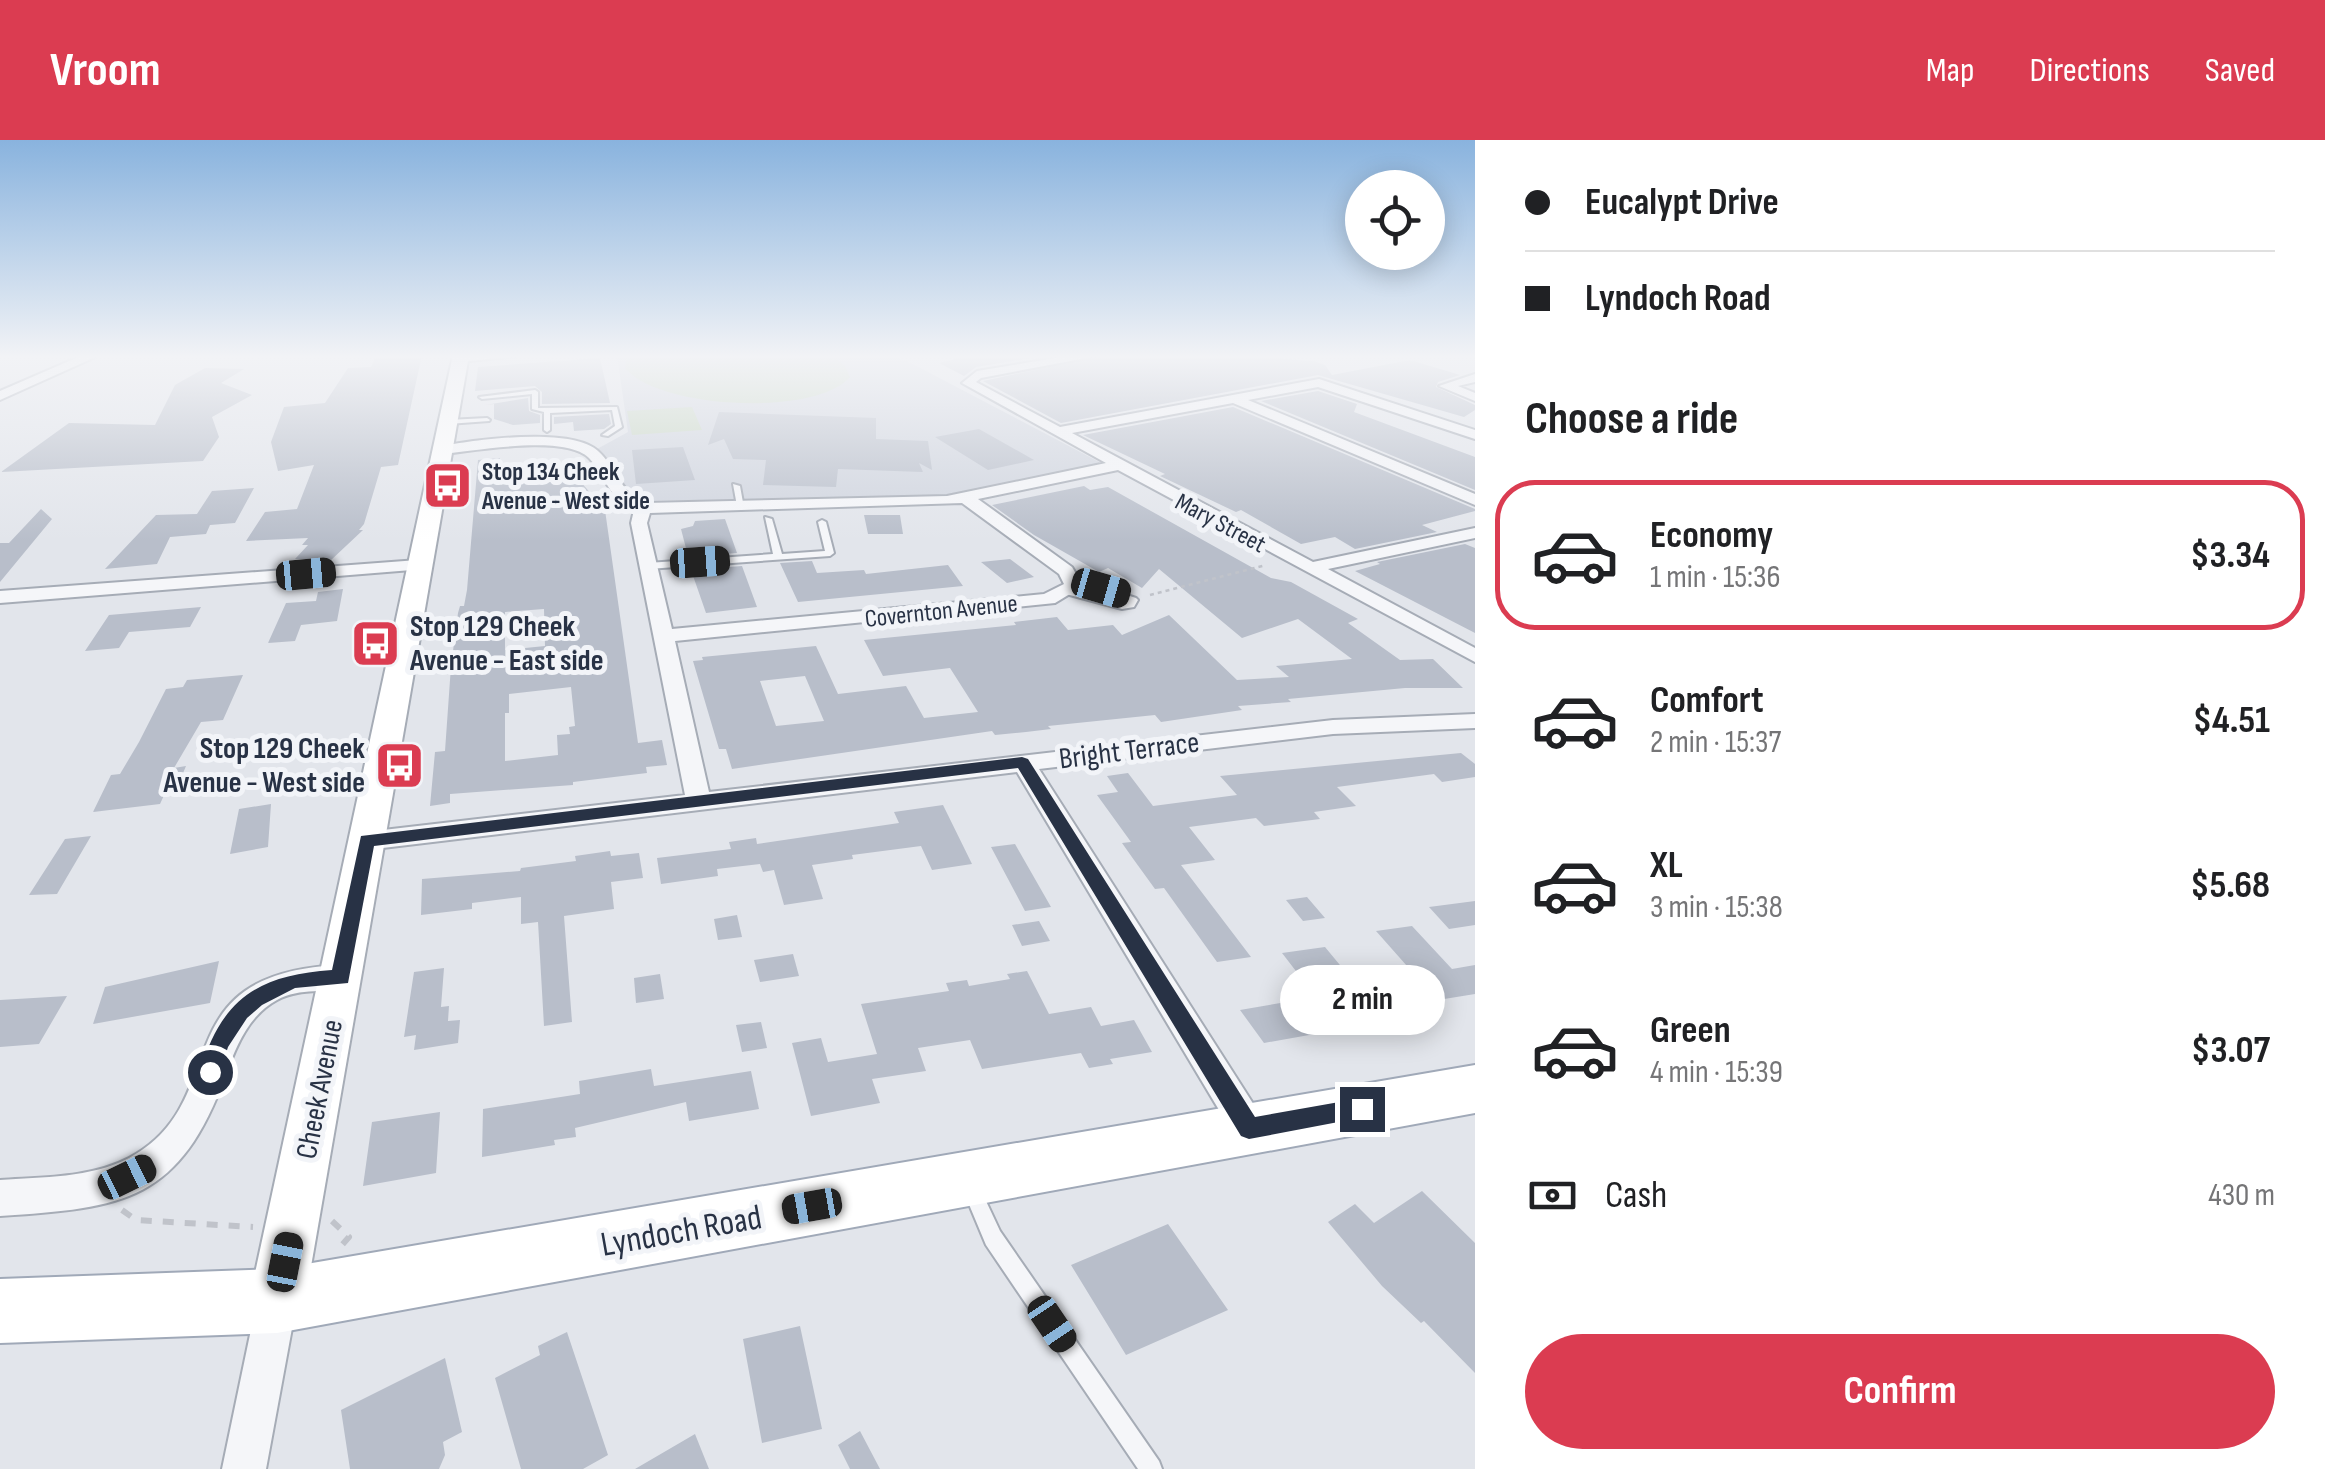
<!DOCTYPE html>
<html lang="en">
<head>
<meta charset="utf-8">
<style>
	:root { --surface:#fff; --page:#f2f2f2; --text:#202124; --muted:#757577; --line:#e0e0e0; --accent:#db3c51 }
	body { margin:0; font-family:"Sofia Sans Condensed",sans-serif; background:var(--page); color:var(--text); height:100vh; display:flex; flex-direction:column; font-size:38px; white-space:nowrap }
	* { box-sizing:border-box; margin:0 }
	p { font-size:32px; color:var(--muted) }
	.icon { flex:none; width:55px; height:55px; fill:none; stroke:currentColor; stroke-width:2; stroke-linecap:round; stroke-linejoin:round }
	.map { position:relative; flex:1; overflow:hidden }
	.details { display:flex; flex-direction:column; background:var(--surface); width:850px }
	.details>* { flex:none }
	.guide { display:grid; align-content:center; height:220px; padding:0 50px; background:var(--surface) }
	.tools { position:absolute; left:1345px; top:30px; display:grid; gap:20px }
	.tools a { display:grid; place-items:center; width:100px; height:100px; border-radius:50%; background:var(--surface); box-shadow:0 5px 25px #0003; font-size:50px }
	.end { position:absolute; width:45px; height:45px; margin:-22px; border:12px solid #283245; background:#fff; box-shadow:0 0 0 5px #fff }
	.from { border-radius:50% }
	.bubble { position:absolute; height:70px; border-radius:35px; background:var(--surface); box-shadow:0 5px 25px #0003; font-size:32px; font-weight:700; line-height:70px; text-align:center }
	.car { position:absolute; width:30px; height:60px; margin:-30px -15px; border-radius:12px; box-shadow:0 0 8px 2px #0007; background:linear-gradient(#222 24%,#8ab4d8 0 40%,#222 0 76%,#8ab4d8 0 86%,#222 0) }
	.guide b { display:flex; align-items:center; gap:35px; height:95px; font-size:38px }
	.guide b+b { border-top:2px solid var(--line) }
	.guide i { width:25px; height:25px; background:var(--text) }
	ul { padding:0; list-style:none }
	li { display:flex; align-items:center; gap:30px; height:150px; margin:0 20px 15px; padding:0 30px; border:5px solid transparent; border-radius:40px }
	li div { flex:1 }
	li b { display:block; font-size:38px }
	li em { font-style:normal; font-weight:700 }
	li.on { border-color:var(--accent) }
	li>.icon { width:90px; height:90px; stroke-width:1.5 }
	h2 { padding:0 50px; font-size:45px; line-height:120px }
	.pay { display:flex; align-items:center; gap:25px; height:110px; padding:0 50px; font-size:38px }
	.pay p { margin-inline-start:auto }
	.cta { display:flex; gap:20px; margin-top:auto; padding:20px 50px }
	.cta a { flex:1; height:115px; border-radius:60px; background:var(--accent); color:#fff; font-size:40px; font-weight:700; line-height:115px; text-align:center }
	header { display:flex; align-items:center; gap:60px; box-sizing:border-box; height:140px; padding:0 50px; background:var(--accent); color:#fff }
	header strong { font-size:48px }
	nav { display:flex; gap:55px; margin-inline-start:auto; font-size:35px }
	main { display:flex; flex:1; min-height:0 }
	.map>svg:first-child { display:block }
	.built { fill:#cfd4de }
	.green { fill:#c7d6c2 }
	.building { fill:#b8beca; fill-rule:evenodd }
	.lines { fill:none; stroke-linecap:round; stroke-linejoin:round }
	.lane-casing { stroke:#a6acb6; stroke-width:4 }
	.street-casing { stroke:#a6acb6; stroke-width:4 }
	.secondary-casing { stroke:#a6acb6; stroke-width:4 }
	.primary-casing { stroke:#a0a9b8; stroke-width:4 }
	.path-far1 { stroke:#c0c3ca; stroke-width:2.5; stroke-dasharray:4 4; stroke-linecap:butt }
	.path { stroke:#c0c3ca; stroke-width:6; stroke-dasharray:11 11; stroke-linecap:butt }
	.lane { fill:#f5f6f9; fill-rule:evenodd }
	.street { fill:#f5f6f9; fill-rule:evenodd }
	.secondary { fill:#fff; fill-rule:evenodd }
	.primary { fill:#fff; fill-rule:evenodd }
	.route { fill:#283245 }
	.labels { text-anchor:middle; stroke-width:10; stroke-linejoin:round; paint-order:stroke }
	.far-poi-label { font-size:25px; font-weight:bold; fill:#283245; stroke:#f2f4f8; text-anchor:start }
	.far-street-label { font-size:25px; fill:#283245; stroke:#f2f4f8 }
	.poi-label { font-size:30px; font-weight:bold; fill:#283245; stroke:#f2f4f8; text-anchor:start }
	.street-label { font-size:30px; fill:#283245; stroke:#f2f4f8 }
	.near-street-label { font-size:35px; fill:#283245; stroke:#f2f4f8 }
</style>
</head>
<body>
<header>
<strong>Vroom</strong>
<nav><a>Map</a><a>Directions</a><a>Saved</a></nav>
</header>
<main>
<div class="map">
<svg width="1475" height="1329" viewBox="0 0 1475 1329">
	<rect width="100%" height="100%" fill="#e2e5eb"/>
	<path class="built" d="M617,215H887L907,221L1103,324L964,356L635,361L597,309L628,292Z"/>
	<path class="green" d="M628,215H831L845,226L850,237C816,277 658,269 625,228Z
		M692,267L702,290L632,295L627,271Z"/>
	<path class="building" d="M386,215H422L398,325L381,327L364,384L359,390H363L330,421L295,419L308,405H302L308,398L246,401L265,372L297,369L314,325L278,331L271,302L284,267L325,263L348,228L371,227L375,218Z
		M972,215H1048L976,227L964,236L939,223Z
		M1106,215H1230L1313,221L1325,225L1332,235L1410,220L1460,235L1438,242L1436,247L1475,265V270L1464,277L1318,235L1061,283L983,241Z
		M600,218L610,263L542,264V252L535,246L475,251L478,227Z
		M205,228L244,229L221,243L252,255L212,277L219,297L203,321L1,332L69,283L155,285L175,245Z
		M1318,251L1357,264L1354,272L1475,317V350L1261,261Z
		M528,258L529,271L540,275V283L513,285L494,279V264L485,265Z
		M1233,267L1475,369V371L1422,385L1437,392L1355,409L1335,397L1301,404L1241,370L1236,372L1160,336L1165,334L1083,295Z
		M719,272L876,278V299L928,301L932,330L919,323L923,332L838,329L836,347L763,345L766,320L733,319L724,299L708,305Z
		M609,274L611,284L604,289L574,291L573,282L554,284V277Z
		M979,289L1034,320L988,330L935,297Z
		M683,307L695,340L636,344L632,310Z
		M500,318V340H508V345L574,334L605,370L638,603L662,600L667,625L646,627L647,633L573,642V645L450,654V663L430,666L435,612L445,611L451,526L458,473L460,466H464L467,450L478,320ZM544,469L545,506L505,510V472ZM571,547L575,586L569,587L570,594L557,595L558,615L505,621V573H509V554Z
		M1084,346L1090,350L1108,347L1271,438L1291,442L1358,479L1348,483L1400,520L1433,519L1463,548H1405L1288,559L1291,562L1238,566L1242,570L1161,582L1155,575L1048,586L1051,589L1026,592L995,595L992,591L732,629L726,609H719L693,521L703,520L702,517L816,506L838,554L906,546L924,578L978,572L950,528L883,536L864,500L1016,485L1014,482L1057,477L1068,490L1113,485L1122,495L1169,475L1237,540L1289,537L1276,526L1352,519L1298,479L1242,498L1159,429L1142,448L1108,428L1099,432L1034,395L992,365ZM805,536L824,581L776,586L760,541Z
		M254,348L235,383L210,385L206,394L170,397L157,424L105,429L156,375L197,374L212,351Z
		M41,369L52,379L0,442V403H9Z
		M864,375H900L903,394H868Z
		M725,379L737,413L688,416L681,389L693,386L695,381Z
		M1465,404L1475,408V493L1355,431L1380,424L1377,422Z
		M1010,419L1034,437L1007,443L981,422Z
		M812,421L817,433L864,430L866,434L948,425L963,446L798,462L780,423Z
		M742,426L757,467L706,473L691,430Z
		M343,449L337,481L301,485L295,501L268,503L286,463L316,461L318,452Z
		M201,467L190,487L129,492L119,508L85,511L109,475Z
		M243,535L223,580L201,582L174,628L186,626L176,650L166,651L160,664L93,672L111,635L120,634L139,602L166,549L183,547L187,540Z
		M1461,613L1475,624V637L1442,642L1434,634L1337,647L1356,666L1314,672L1320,679L1264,686L1256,678L1189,687L1215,720L1181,725L1251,817L1217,822L1164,748L1155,749L1134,720L1122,703L1131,702L1097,655L1118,652L1107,636L1128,633L1153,666L1237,655L1220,636Z
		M271,664L268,707L230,714L239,669Z
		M943,665L972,724L932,730L921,706L852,715L853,719L812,725L823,759L784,765L774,730L763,732L760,724L717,729L718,736L661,744L657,718L731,709L729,702L756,698L757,704L899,683L894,672Z
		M91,696L57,754L29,755L65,699Z
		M1015,704L1051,767L1025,771L991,707Z
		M610,711L611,716L639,713L643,738L611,742L614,769L564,776L572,882L544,886L538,782L521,784V757L472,763V769L421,775L422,739L520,731L521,728L576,721L575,716Z
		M1307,757L1325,778L1303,781L1286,760Z
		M1475,761V785L1449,789L1429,767Z
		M737,775L742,797L718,800L714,779Z
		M1039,781L1050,801L1022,806L1012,785Z
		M1412,786L1452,829L1475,825V854L1401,866L1410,877L1264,903L1240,870L1316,857L1282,813L1325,807L1349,836L1407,826L1376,791Z
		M793,814L799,836L760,842L754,820Z
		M219,821L210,863L93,884L105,847Z
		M444,828L441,867L449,866L448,881L460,880L458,903L414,910L416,895L404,897L414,832Z
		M1027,831L1049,874L1091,867L1101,886L1134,880L1152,912L1110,919L1113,924L1089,928L1081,913L982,929L970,900L918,908L926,931L872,939L880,963L811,976L792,903L821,898L828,922L877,914L861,864L949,851L946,843L967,840L969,846L1010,839L1007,834Z
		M660,834L664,859L636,863L634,838Z
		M67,856L39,904L0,907V860Z
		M761,882L767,908L742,912L736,885Z
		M651,929L654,946L751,931L759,969L689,981L686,962L575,988L576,997L554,1000L555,1005L482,1017L483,969L580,954L579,941Z
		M440,972L436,1033L363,1046L372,982Z
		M1422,1051L1475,1103V1233L1424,1181L1421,1183L1382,1146L1328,1082L1355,1064L1374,1083Z
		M1168,1084L1228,1170L1126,1215L1071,1125Z
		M800,1186L822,1289L762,1303L743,1199Z
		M567,1192L608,1315L583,1329H521L495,1238L540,1215L538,1206Z
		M445,1218L462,1292L443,1302L445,1315L439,1329H350L341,1270Z
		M860,1291L880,1329H850L838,1305Z
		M695,1294L709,1329H635Z"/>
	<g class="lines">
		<defs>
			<path id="lane" d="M535,250L538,252V268L617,267L622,287L608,296L602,295L615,286L612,270L550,273V290L547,292L544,290V272L532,269V254L482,259L479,257Z
				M487,278L490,280L489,281L448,284L445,282L448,280Z
				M733,344L740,346L744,368L737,366Z
				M765,377L772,379L782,414L825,411L818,382L822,380L826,382L834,413L830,416L648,429L644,426L648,423L773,414Z
				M1074,438L1136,458L1138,460L1134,467L1122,469L1066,454V450L1069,449L1122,463H1127L1071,443V439Z
				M972,1041L978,1044L1000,1091L1159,1321L1162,1329H1138L986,1105L963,1050L966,1044Z"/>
			<path id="street" d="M83,215H100L0,260V251Z
				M458,215H526L461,222L455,218Z
				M1073,215H1102L981,238L976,242L1060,287L1319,239L1475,290V299L1318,247L1248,260L1475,354V365L1233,263L1072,293L1313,422L1475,388V398L1328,429L1475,508V522L1118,330L978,359L1072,427L1083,446L1055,463L675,501L709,652L1333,580L1475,574V588L1333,594L1039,629L1261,976L1266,988L1261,1000L1249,1004L1237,1000L1017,632L366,710L357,708L353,701L357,694L366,692L685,655L631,383L634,370C609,360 606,336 589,318C564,294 475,311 442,314L437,313V307C472,300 571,286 598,311C617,328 620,353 645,363L947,356L1106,323L962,243L977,231ZM962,363L1059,434L1064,444L1044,454L672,489L647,383L650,373Z
				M1475,234V242L1458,246L1475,253V261L1439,246Z
				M418,420L424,421V429L0,463V451Z
				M341,825L352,828L356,837L352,846C327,854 300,847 277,860C249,875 236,906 226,934C180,1061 125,1068 0,1076V1040C42,1037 91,1038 129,1018C237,960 158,833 341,825Z
				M277,1141L291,1147L297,1161L266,1329H222L257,1161L263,1147Z"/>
			<path id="secondary" d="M453,215H469L305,1161L297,1181L277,1189L257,1181L249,1161Z"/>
			<path id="primary" d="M1475,925V973L277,1193L0,1203V1139L277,1129Z"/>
		</defs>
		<use href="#lane" class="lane-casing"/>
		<use href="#street" class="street-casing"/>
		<use href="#secondary" class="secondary-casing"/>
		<use href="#primary" class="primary-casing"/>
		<path class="path-far1" d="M1150,455L1266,425"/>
		<path class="path" d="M122,1070L136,1080L253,1087
			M332,1081L349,1097L342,1105"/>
		<use href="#lane" class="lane"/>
		<use href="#street" class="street"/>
		<use href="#secondary" class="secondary"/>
		<use href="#primary" class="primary"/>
	</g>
	<linearGradient id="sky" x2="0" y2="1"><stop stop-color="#89b3de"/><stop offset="0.54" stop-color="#f2f3f6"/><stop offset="1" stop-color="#f2f3f6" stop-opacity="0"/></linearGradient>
	<rect width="1475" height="401" fill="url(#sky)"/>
	<path class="route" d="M1022,617L1028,619L1255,977L1362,958L1370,961L1373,969L1370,976L1249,999L1241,996L1018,628L374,706L348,843L295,848L262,865L247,878L228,907L218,939L210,942L200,932C221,859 258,835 332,830L361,696Z"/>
	<defs>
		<symbol id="bus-square" viewBox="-11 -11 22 22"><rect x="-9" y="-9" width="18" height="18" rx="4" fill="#db3c51" stroke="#f2f4f8"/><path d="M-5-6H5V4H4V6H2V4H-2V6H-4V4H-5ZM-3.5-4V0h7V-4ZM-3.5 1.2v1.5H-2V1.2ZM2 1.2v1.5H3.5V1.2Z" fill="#fff"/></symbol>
	</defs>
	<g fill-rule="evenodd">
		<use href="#bus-square" x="420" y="318" width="55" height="55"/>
		<use href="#bus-square" x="348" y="476" width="55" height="55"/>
		<use href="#bus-square" x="372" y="598" width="55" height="55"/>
	</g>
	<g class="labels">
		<g class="far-poi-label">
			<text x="482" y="340">Stop 134 Cheek<tspan x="482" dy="29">Avenue - West side</tspan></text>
		</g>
		<g class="far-street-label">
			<text transform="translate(1221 382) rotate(28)" y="9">Mary Street</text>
			<text transform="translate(941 470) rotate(-6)" y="9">Covernton Avenue</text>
		</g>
		<g class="poi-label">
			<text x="410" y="496">Stop 129 Cheek<tspan x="410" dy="34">Avenue - East side</tspan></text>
			<text x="365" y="618" text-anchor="end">Stop 129 Cheek<tspan x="365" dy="34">Avenue - West side</tspan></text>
		</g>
		<g class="street-label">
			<text transform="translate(1129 610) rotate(-7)" y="10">Bright Terrace</text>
			<text transform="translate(319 949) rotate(-79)" y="10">Cheek Avenue</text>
		</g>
		<g class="near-street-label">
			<text transform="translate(681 1090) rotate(-10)" y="12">Lyndoch Road</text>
		</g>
	</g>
</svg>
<div class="tools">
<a><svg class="icon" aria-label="locate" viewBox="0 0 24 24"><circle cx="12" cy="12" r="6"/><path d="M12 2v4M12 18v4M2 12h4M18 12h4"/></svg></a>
</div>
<i class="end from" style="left:210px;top:932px"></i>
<i class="end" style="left:1362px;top:969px"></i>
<div class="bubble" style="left:1280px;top:825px;width:165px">2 min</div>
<i class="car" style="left:700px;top:422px;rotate:86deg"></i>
<i class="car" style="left:306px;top:434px;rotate:85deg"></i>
<i class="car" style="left:1101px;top:448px;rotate:106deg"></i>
<i class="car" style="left:127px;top:1037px;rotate:64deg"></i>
<i class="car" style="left:812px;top:1066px;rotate:260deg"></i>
<i class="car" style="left:285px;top:1122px;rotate:11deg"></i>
<i class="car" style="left:1052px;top:1184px;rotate:146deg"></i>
</div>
<section class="details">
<div class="guide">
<b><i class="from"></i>Eucalypt Drive</b>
<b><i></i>Lyndoch Road</b>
</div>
<h2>Choose a ride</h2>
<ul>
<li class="on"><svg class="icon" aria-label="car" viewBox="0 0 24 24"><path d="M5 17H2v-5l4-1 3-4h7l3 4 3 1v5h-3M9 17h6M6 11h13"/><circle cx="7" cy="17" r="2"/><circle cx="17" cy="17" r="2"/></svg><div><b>Economy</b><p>1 min · 15:36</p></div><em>$3.34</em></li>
<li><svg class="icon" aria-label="car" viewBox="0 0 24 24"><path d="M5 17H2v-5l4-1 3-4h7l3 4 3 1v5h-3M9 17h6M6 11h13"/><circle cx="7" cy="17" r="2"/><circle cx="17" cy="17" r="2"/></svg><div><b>Comfort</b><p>2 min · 15:37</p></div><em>$4.51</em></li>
<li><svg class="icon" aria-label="car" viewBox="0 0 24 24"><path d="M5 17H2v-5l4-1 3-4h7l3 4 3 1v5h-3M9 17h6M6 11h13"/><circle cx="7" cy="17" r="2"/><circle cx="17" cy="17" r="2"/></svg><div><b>XL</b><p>3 min · 15:38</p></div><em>$5.68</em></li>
<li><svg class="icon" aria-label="car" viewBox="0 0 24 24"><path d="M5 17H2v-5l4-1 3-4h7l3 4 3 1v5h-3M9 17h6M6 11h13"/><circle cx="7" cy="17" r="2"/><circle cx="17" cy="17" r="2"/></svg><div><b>Green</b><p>4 min · 15:39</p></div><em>$3.07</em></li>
</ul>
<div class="pay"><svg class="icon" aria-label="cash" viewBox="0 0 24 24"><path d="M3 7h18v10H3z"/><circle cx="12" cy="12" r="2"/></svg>Cash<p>430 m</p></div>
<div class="cta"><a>Confirm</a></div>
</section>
</main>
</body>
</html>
